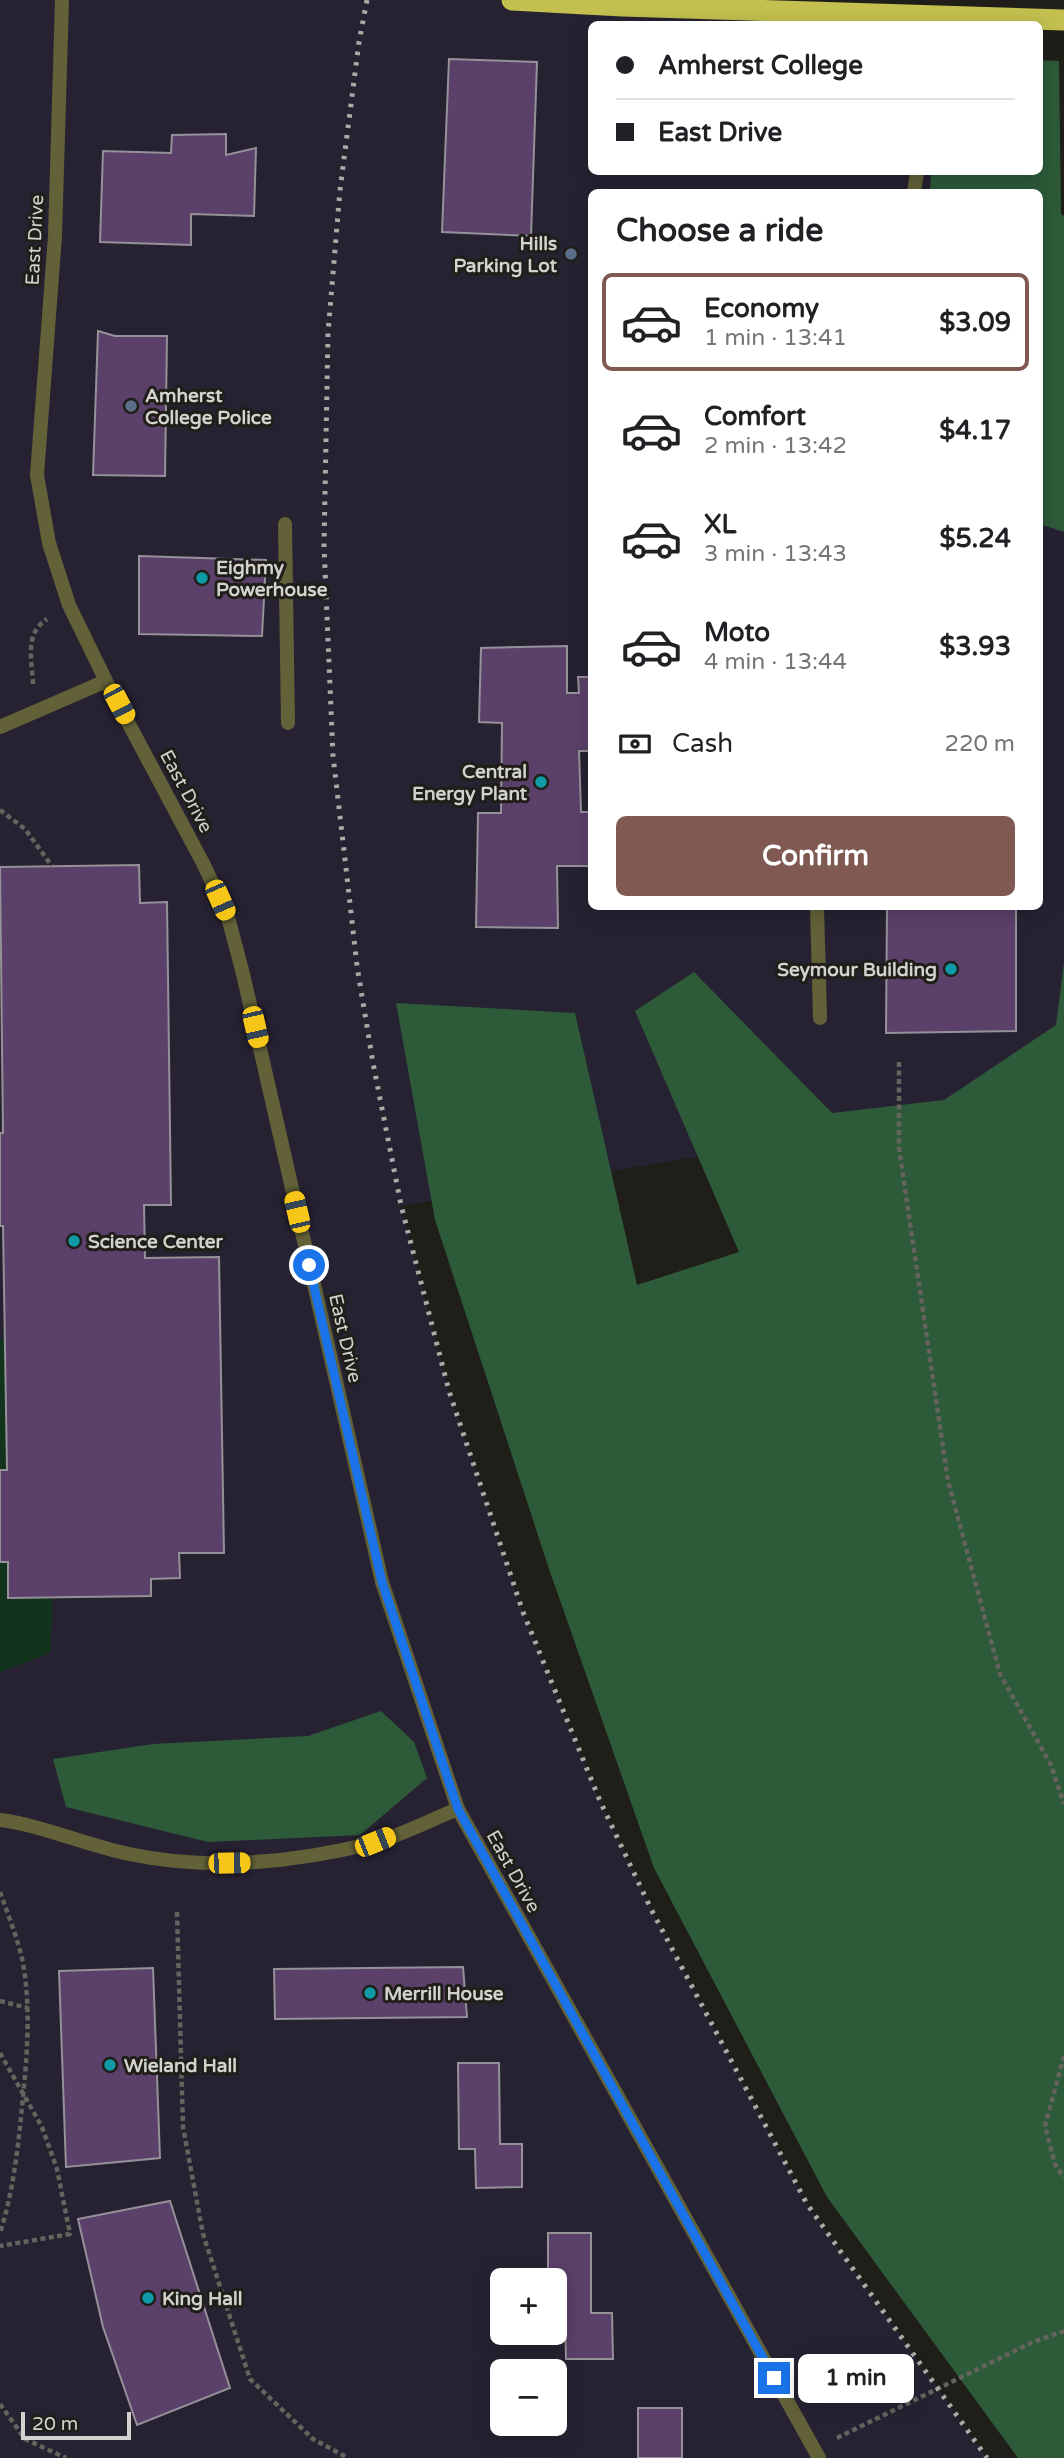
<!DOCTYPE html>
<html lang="en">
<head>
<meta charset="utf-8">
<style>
	:root { --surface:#fff; --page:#f2f2f2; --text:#202124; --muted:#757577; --line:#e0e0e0; --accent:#7f5952 }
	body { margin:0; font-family:"Varela Round",sans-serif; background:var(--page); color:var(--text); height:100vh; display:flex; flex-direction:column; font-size:26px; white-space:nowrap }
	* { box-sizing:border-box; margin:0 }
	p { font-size:23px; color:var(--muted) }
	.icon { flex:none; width:38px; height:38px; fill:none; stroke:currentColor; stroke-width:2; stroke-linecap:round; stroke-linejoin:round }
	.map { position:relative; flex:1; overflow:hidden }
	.panel { position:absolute; left:588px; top:189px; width:455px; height:721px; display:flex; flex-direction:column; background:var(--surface); border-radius:10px; box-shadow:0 4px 18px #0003 }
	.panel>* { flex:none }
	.hud { position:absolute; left:588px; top:21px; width:455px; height:154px; border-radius:10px; box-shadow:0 4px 18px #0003; display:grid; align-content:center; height:154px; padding:0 28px; background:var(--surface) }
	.controls { position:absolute; left:490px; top:2268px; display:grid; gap:14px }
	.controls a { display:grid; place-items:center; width:77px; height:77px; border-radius:10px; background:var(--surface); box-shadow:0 4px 18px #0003; font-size:35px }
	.scale { position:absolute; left:21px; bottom:18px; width:110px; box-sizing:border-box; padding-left:7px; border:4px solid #d3d2ce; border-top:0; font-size:19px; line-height:24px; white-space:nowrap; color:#d3d2ce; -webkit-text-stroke:5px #1f1e18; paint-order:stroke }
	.end { position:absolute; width:32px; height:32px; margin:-16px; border:9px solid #1a73e8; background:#fff; box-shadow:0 0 0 4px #fff }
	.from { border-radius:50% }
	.bubble { position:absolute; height:49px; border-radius:10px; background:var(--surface); box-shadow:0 4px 18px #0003; font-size:23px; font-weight:800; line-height:49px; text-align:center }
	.car { position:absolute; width:21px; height:42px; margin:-21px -10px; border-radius:9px; box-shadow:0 0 5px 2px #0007; background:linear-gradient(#f5c518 24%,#345 0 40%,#f5c518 0 76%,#345 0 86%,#f5c518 0) }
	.hud b { display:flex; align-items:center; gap:24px; height:66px; font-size:26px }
	.hud b+b { border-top:2px solid var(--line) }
	.hud i { width:18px; height:18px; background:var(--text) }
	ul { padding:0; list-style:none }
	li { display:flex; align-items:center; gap:21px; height:98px; margin:0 14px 10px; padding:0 14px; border:4px solid transparent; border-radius:10px }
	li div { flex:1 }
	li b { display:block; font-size:26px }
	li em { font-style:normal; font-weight:800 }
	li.on { border-color:var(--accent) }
	li>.icon { width:63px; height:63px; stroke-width:1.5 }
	h2 { padding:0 28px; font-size:32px; line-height:84px }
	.pay { display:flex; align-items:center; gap:18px; height:77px; padding:0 28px; font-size:26px }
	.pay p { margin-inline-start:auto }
	.action { display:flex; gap:14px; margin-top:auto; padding:14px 28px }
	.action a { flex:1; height:80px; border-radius:10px; background:var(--accent); color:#fff; font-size:28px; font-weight:800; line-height:80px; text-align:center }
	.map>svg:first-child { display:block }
	.education { fill:#272232; fill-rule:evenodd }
	.green { fill:#12341c }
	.forest { fill:#2d5a39 }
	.building { fill:#5b406a; stroke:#959198; stroke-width:2 }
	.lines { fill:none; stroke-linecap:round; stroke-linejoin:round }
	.path { stroke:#64635e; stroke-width:4.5; stroke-dasharray:5 3.5; stroke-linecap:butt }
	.lane { stroke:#626138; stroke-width:14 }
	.street { stroke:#626138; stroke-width:14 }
	.highway { stroke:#c3c04f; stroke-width:21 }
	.rail { stroke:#abaaa5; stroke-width:5; stroke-dasharray:3.5 7; stroke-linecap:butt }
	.route { stroke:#1a73e8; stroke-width:9 }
	.service-dot { fill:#5c6f8a; stroke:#1f1e18; stroke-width:2.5 }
	.culture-dot { fill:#0f9aa8; stroke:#1f1e18; stroke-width:2.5 }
	.labels { text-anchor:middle; stroke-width:6; stroke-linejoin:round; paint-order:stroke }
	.street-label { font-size:19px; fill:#d3d2ce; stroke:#1f1e18 }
	.poi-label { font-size:19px; font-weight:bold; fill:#d3d2ce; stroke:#1f1e18; text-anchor:start }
</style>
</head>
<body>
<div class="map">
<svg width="1064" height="2458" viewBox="0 0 1064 2458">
	<rect width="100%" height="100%" fill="#1f1e18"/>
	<path class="education" d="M0,0H569L989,24H592V172H984L983,192H592V906H1040V378L1064,416V1096L401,1206L449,1391L523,1612L600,1801L651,1909L807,2204L987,2458H0ZM502,2280H555V2333H502ZM502,2371H555V2424H502Z"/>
	<path class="green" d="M0,1337L5,1342L7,1470H0Z
		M0,1562H8V1598H53L50,1653L0,1672Z"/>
	<path class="forest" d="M1040,60L1059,61L1061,214L1064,216V532L1040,524V192H930L931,172H1040Z
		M1064,962V2458H1018L827,2197L654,1868L549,1569L435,1220L396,1003L575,1013L637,1285L739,1252L635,1011L694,972L832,1113L944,1100L1056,1025Z
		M381,1711L414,1742L427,1778L360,1835L208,1842L66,1807L53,1759L153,1744L308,1736Z"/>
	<path class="building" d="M449,59L537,62L531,236L442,232Z
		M226,134V155L256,148L254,216L191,214V245L100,242L103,151L171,153L172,135Z
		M98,331L115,336H167L165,476L93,475Z
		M139,556L266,560L262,636L139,634Z
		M567,646V693H579L578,677H592V751H579L581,812H592V866H557L558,928L476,927L478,813H501L502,723L479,722L481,648Z
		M139,865L140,903L167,902L171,1205H144L145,1258L219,1257L224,1553H179L180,1578L151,1579V1596L8,1598V1562H0V1470H7L3,1226H0V1133H3L0,867Z
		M887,906H1016V1031L886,1033Z
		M463,1967L467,2017L275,2019L274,1969Z
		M153,1968L160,2158L66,2167L59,1971Z
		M458,2063H499L500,2144H522V2187L476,2188L475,2149H459Z
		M170,2201L230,2388L137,2425L103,2327L78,2219Z
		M548,2233H591V2313H612L613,2359H566L565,2319H555V2280H548Z
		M638,2408H682V2458H638Z"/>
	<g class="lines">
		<path class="path" d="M33,684C32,659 24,634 47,619
			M0,810L25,829L52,866
			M899,1062V1148L948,1481L1000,1674L1051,1765L1064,1804
			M0,1892C8,1915 18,1939 23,1963C32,2015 26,2066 21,2117C17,2156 12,2196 0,2233
			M177,1912L183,2127L203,2234L250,2379L313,2439L348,2458
			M0,2001L28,2008
			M0,2053L42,2127L57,2169L70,2234L0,2246
			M1064,2056L1045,2126L1055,2164L1064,2178
			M0,2404L25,2439L66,2458
			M837,2438L1033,2342L1064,2331"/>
		<path class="lane" d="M914,192L917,172
			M285,524L288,723
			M817,906L820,1018
			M0,1820C45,1826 85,1845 129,1854C210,1871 293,1863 373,1843C402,1835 430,1820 458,1809"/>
		<path class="street" d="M62,0L55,236L37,475L49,543L69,605L106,681L204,865L228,917L243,974L382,1582L458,1809L819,2458
			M0,727L106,681"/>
		<path class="highway" d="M512,0L622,6L1064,20"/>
		<path class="rail" d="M367,0L359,42L340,190L328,333L324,546L333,756L346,868L357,966L373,1063L401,1205L449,1391L523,1612L600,1801L651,1909L807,2204L987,2458"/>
	</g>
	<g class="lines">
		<path class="route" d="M309,1265L382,1582L458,1809L774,2378"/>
	</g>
	<g class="service-dot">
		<circle cx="571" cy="254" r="7"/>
		<circle cx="131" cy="406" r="7"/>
	</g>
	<g class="culture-dot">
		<circle cx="202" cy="578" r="7"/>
		<circle cx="541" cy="782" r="7"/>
		<circle cx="951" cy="969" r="7"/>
		<circle cx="74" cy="1241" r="7"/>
		<circle cx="370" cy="1993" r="7"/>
		<circle cx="110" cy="2065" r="7"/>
		<circle cx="148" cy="2298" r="7"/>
	</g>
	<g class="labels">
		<g class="street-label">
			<text transform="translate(34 240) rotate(-87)" y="7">East Drive</text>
			<text transform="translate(187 791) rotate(62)" y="7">East Drive</text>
			<text transform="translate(346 1338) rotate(77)" y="7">East Drive</text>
			<text transform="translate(514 1871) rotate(61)" y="7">East Drive</text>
		</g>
		<g class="poi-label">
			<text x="557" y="250" text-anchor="end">Hills<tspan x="557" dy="22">Parking Lot</tspan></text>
			<text x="145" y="402">Amherst<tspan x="145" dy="22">College Police</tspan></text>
			<text x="216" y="574">Eighmy<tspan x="216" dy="22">Powerhouse</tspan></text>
			<text x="527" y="778" text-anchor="end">Central<tspan x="527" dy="22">Energy Plant</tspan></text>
			<text x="937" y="976" text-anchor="end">Seymour Building</text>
			<text x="88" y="1248">Science Center</text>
			<text x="384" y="2000">Merrill House</text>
			<text x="124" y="2072">Wieland Hall</text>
			<text x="162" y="2305">King Hall</text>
		</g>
	</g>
</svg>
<div class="controls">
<a>+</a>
<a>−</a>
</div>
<div class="scale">20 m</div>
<i class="end from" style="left:309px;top:1265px"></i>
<i class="end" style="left:774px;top:2378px"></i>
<div class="bubble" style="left:798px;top:2354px;width:116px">1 min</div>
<i class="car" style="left:119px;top:704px;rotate:152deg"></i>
<i class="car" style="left:220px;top:900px;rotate:156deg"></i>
<i class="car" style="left:255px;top:1027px;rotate:167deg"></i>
<i class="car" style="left:297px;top:1212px;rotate:347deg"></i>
<i class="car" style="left:375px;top:1842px;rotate:68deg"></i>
<i class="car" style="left:229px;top:1863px;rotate:89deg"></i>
<div class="hud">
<b><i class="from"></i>Amherst College</b>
<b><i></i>East Drive</b>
</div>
<section class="panel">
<h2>Choose a ride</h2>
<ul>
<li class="on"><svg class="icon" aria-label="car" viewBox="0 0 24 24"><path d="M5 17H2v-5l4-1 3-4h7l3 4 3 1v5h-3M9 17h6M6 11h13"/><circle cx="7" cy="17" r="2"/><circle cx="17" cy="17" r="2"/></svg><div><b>Economy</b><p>1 min · 13:41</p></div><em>$3.09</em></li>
<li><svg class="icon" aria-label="car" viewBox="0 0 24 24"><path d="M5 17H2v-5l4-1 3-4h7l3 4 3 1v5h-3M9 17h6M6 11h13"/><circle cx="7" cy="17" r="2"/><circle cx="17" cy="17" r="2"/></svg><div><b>Comfort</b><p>2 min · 13:42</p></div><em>$4.17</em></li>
<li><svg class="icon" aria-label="car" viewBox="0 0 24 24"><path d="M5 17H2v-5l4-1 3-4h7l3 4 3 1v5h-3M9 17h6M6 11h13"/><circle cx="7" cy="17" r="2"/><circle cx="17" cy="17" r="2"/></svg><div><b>XL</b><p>3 min · 13:43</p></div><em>$5.24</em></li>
<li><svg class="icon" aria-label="car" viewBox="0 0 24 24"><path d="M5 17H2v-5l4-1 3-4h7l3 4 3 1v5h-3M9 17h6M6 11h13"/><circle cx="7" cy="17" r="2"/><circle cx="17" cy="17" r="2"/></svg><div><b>Moto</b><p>4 min · 13:44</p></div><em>$3.93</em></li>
</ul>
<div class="pay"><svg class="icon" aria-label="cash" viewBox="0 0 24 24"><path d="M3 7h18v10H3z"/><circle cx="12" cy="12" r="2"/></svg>Cash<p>220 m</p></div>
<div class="action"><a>Confirm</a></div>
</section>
</div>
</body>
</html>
